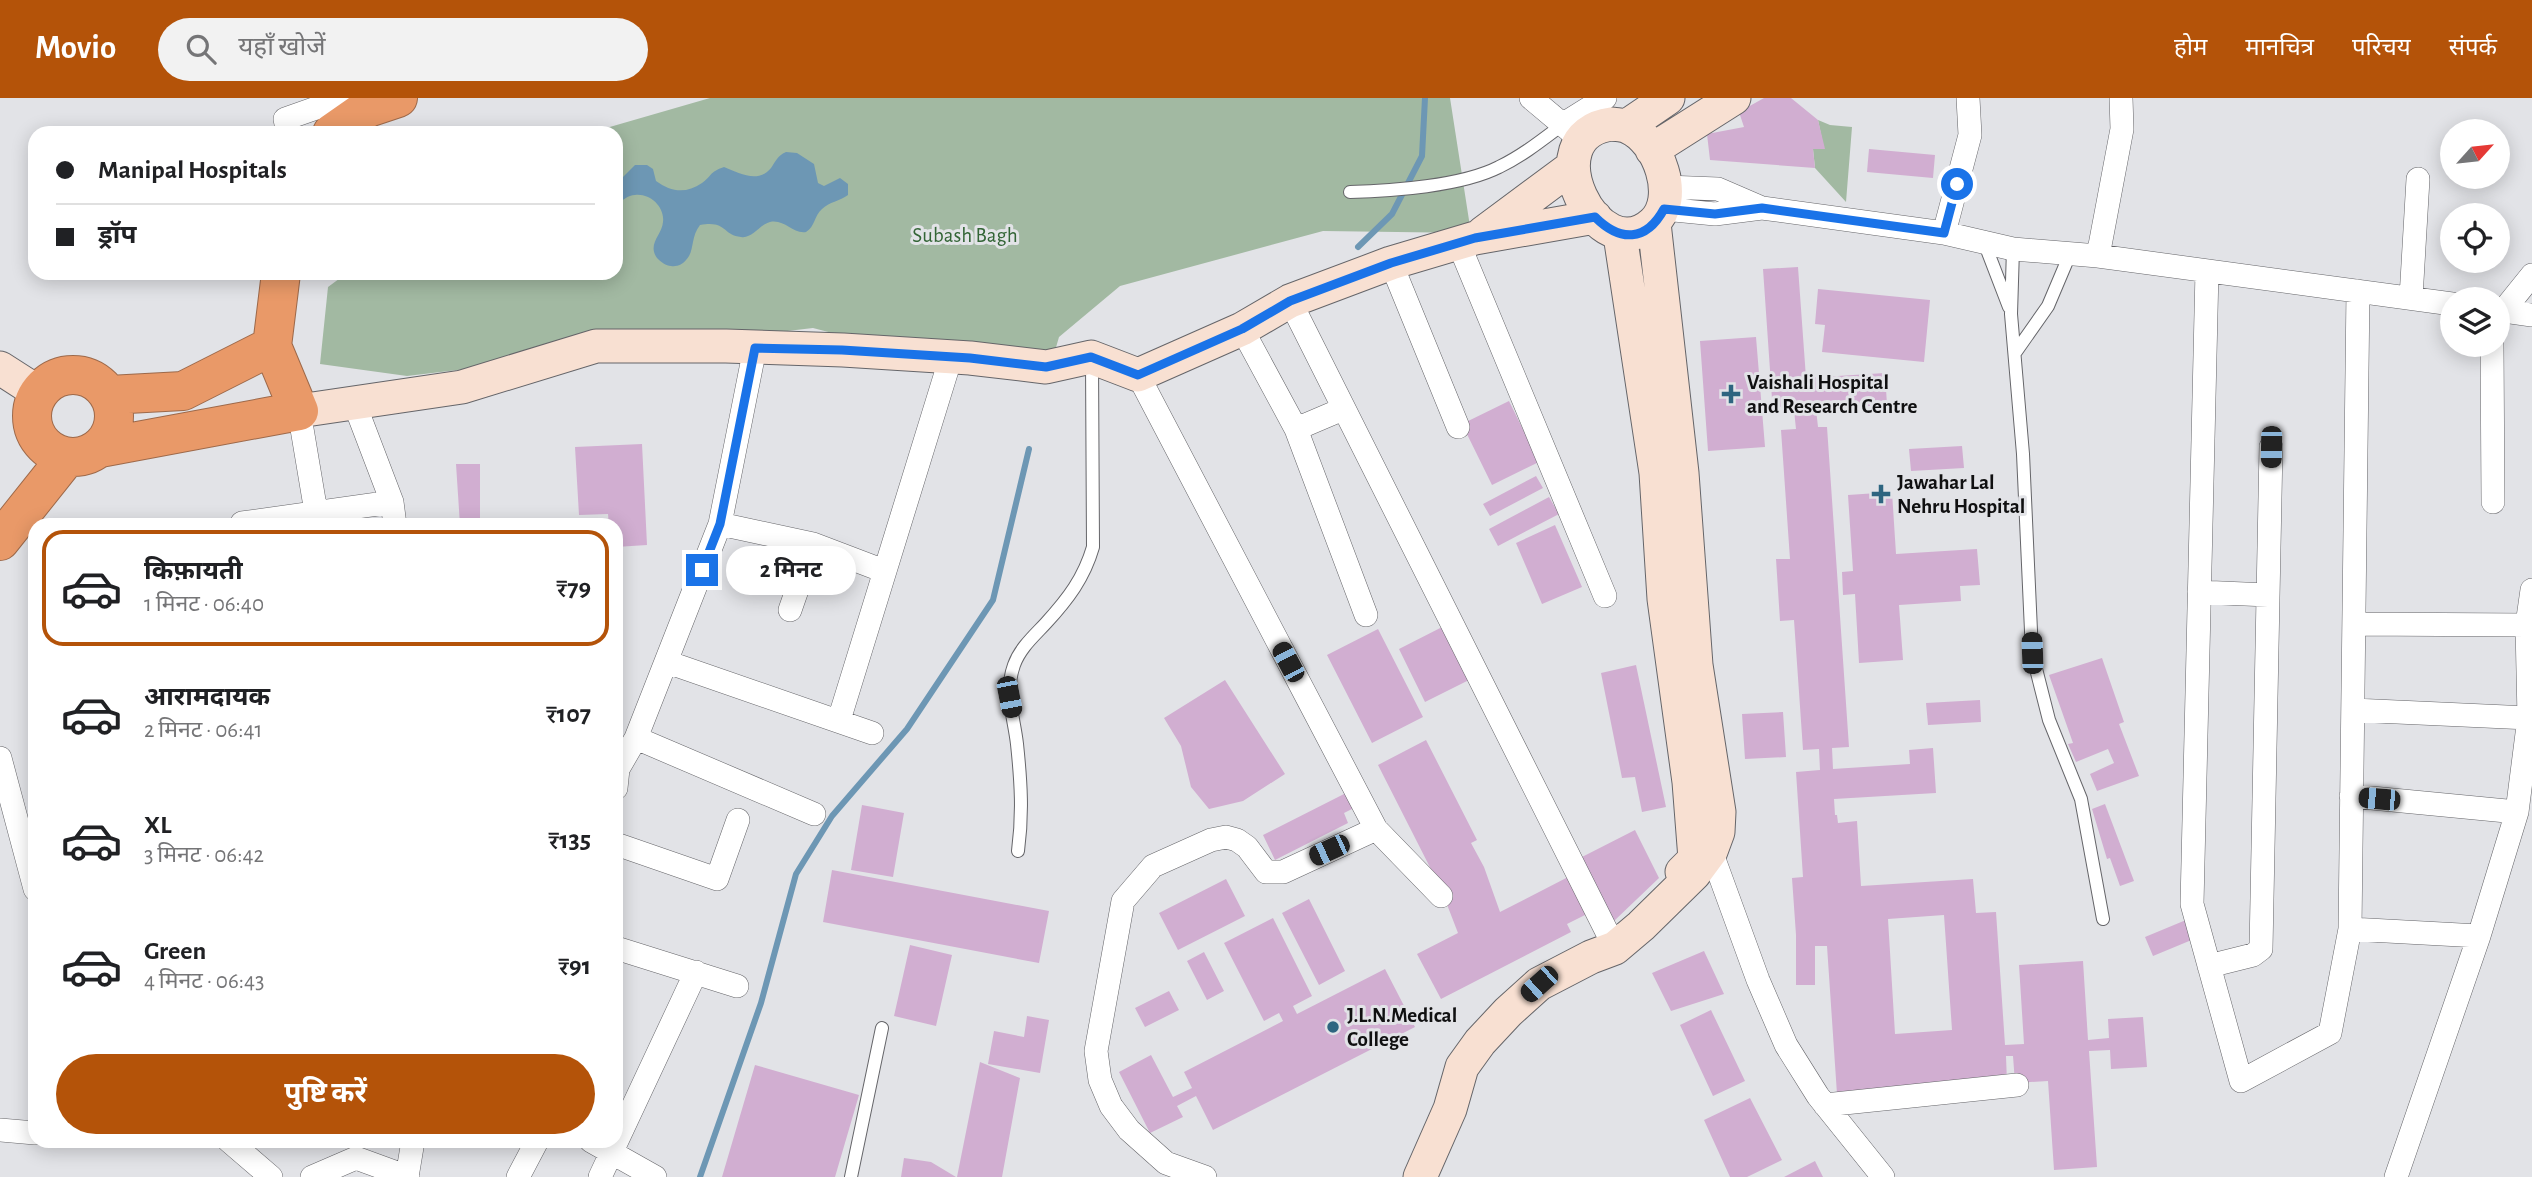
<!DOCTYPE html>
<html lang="hi">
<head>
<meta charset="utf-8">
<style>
	:root { --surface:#fff; --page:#f2f2f2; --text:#202124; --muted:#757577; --line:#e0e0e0; --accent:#b45309 }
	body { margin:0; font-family:"Alegreya Sans","Noto Sans Devanagari",sans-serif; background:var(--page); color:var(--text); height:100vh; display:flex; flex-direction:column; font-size:26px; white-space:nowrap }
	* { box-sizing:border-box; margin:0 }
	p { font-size:23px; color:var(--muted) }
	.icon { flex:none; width:38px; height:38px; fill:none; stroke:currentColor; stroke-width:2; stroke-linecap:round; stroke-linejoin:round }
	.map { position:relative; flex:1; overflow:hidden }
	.drawer { position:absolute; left:28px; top:420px; width:595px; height:630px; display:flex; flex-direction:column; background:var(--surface); border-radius:21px; box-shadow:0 4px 18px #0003 }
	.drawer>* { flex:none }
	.top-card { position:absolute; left:28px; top:28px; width:595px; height:154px; border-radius:21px; box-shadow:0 4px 18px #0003; display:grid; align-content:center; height:154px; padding:0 28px; background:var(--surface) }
	.needle { width:46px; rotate:63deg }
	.buttons { position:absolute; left:2440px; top:21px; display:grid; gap:14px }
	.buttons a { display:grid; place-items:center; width:70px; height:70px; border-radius:50%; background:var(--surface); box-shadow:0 4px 18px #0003; font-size:35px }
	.end { position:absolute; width:32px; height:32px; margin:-16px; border:9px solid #1a73e8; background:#fff; box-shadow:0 0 0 4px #fff }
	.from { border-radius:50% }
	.bubble { position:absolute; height:49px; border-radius:24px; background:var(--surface); box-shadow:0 4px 18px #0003; font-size:23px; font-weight:700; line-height:49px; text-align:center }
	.car { position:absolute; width:21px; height:42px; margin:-21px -10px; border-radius:9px; box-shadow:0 0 5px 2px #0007; background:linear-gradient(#222 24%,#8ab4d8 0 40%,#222 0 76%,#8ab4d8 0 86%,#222 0) }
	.top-card b { display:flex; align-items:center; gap:24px; height:66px; font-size:26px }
	.top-card b+b { border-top:2px solid var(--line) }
	.top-card i { width:18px; height:18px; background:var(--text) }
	ul { padding:12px 0 0; list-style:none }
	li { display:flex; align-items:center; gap:21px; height:116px; margin:0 14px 10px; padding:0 14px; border:4px solid transparent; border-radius:21px }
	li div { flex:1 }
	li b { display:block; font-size:26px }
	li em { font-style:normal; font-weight:700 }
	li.current { border-color:var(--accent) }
	li>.icon { width:63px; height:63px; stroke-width:1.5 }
	.action { display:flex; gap:14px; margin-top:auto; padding:14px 28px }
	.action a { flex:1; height:80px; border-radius:42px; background:var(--accent); color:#fff; font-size:28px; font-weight:700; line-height:80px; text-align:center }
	header { display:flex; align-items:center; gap:42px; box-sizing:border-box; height:98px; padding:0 35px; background:var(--accent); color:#fff }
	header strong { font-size:33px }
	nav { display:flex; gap:38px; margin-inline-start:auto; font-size:24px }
	.search { width:490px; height:63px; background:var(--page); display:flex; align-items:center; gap:18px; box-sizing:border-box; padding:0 24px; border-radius:38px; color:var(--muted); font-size:26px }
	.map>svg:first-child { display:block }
	.green { fill:#a2b9a2 }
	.water { fill:#6d97b4 }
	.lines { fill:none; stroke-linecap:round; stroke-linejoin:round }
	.stream { stroke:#6d97b4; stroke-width:6 }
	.building { fill:#d1aed1; fill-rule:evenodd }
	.lane-casing { stroke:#656569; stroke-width:14 }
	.street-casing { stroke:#656569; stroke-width:24 }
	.secondary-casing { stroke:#656569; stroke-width:35 }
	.highway-casing { stroke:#9d694a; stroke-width:40 }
	.lane { stroke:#fff; stroke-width:12 }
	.street { stroke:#fff; stroke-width:23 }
	.secondary { stroke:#f8e0d2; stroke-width:33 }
	.highway { stroke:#e99968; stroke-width:38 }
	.route { stroke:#1a73e8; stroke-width:9 }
	.poi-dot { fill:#2e6580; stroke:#e2e3e7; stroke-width:2.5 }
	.labels { text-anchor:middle; stroke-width:6; stroke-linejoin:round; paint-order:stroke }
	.park-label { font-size:21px; fill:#336536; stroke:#e2e3e7 }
	.poi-label { font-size:21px; font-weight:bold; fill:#101011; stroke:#e2e3e7; text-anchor:start }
</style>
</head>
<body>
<header>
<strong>Movio</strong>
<div class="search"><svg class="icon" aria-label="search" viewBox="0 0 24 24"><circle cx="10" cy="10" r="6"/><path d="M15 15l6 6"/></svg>यहाँ खोजें</div>
<nav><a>होम</a><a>मानचित्र</a><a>परिचय</a><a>संपर्क</a></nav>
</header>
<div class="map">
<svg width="2532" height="1079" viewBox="0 0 2532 1079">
	<rect width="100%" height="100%" fill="#e2e3e7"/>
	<path class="green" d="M710,0H1450L1471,135L1323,133L1120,188L1059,239L1048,277L836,236L813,230L407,278L320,266L328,189L347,175H616V35H589Z
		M1818,22L1830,27L1852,29L1846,104L1815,70L1813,51H1824Z"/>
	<path class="water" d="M786,54L797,55L814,66L818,85L824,88L840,80L848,86V97C840,103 829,104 822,111C814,118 815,129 806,134C792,136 785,121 770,124C759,127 752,141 741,139C722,137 727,122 700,127C690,140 695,153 686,162C683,166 677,169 671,168C666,168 661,164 657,160C647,146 662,137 663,124C665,109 650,95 635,97C628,97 622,103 616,107V86L635,67H647L653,71L656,83C671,94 686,96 702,85C712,78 709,74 724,69C739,75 758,86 771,70C776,63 777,58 786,54Z"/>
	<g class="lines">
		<path class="stream" d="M1358,149L1392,116L1422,58L1425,0
			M700,1079L761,905L796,776L832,718L907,631L993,502L1029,351"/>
	</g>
	<path class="building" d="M1764,0H1791L1818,22L1825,51H1813L1815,70L1710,62L1707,36L1744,29L1739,14Z
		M1869,51L1935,57L1933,80L1867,74Z
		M1798,169L1806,280L1885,275L1887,307L1816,311L1818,329H1827L1849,649L1832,650L1833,671L1910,666L1909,652L1933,650L1936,695L1834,701L1835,717H1837L1838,725L1857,723L1861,788L1973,781L1976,815L1996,814L2005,947L2024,946L2019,867L2083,863L2088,942L2109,940L2108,921L2143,919L2147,969L2111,971L2110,952L2089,953L2097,1069L2054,1072L2048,983L2015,985L2013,958H2006L2007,985L1837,996L1827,848H1815V887H1796V837L1792,780L1803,779L1796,674L1820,672L1819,651L1803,652L1794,522L1780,523L1776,461H1790L1781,332L1796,331L1794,312L1785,313L1772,301L1763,171ZM1944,817L1952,932L1895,936L1888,821Z
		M1818,191L1930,202L1924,264L1822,254L1825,227L1815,226Z
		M1756,239L1765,349L1708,353L1700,243Z
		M1509,303L1539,364L1492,387L1462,326Z
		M642,346L647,447L616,449V427H609L608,416L579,417L575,349Z
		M1962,348L1964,370L1911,373L1909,351Z
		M456,366H480V427H460Z
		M1536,378L1543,390L1490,418L1483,406Z
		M1892,394L1896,456L1977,451L1980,487L1960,488L1961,503L1899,507L1903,562L1859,565L1855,496L1843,497L1842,474L1853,473L1848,397Z
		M1549,399L1559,416L1498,448L1489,431Z
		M1555,427L1582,489L1542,506L1516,445Z
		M1450,525L1477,578L1425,604L1399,551Z
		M1378,531L1423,619L1372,645L1327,557Z
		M2102,560L2124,624L2119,626L2139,678L2097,693L2090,676L2114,665L2108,651L2076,664L2068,646L2073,645L2049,577Z
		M1636,567L1666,709L1642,714L1635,679L1622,680L1601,575Z
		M1225,582L1285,676L1243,703L1209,711L1191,689L1181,648L1164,620Z
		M1980,602L1981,624L1928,627L1926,605Z
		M1783,614L1786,659L1745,661L1742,616Z
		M1426,642L1477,742L1471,745L1484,769L1500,814L1572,777L1591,814L1567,826L1571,834L1441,901L1417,856L1458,835L1441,791L1378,667Z
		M1346,695L1354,710L1344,715L1348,725L1275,762L1263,737Z
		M2105,706L2134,783L2120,788L2110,760L2107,761L2092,711Z
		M862,707L904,715L893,779L851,772Z
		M1635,732L1659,780L1614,823L1582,759Z
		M832,772L1049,813L1039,865L823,824Z
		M1226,781L1245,818L1178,852L1159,815Z
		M1309,801L1345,873L1319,887L1282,815Z
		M1273,820L1312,898L1293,908L1297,916L1385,871L1415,929L1213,1032L1196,998L1177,1008L1183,1019L1150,1035L1119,974L1151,957L1173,999L1192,990L1184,974L1283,923L1279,915L1264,923L1224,845Z
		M2186,822L2194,841L2153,858L2145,839Z
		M910,847L952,857L936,928L894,918Z
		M1704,853L1724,896L1671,913L1652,875Z
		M1204,854L1224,893L1207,902L1187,863Z
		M1169,893L1179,912L1145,929L1135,910Z
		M1711,912L1745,983L1713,998L1680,927Z
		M1027,918L1049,922L1040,975L988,966L994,933L1024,939Z
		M980,964L1020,980L1002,1079H957Z
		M755,967L859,997L835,1079H722Z
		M1750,1000L1782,1062L1747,1079H1730L1704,1022Z
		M904,1060L931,1064L956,1079H901Z
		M1815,1063L1823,1079H1784Z"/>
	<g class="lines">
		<defs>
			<path id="lane" d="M1350,94C1392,93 1462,88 1499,69C1522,58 1542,42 1562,27
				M1984,144L2009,209
				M2013,151L2011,216L2023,356L2032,555L2049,622L2081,701L2103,821
				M2015,255L2048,208L2070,156
				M1018,753C1023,716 1021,684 1017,646C1014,619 1004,595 1014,567C1020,550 1034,538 1046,525C1068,501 1084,480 1093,449L1092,263
				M851,1079L882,930"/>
			<path id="street" d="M1531,0L1581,42
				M1562,27L1605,0
				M288,35L285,21L345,0
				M1666,89L1718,91L1762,110
				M1664,111L1715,116L1762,110L1944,135L2013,151L2098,158L2452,206
				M1944,135L1970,37L1968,0
				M1458,144L1605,498
				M2098,158L2122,31L2121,0
				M1391,165L1458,329
				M2207,173L2192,806L2241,983L2330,935L2350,831L2358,193
				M2411,200L2418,81
				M1290,203L1611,842L1631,833
				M2497,212L2532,217
				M2503,213L2532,177
				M1242,231L1296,331L1366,517
				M2492,247L2493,404
				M1138,277L1376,731L1441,798
				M355,307L392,404L395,427
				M299,313L316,414
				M1296,331L1343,311
				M720,426L813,446L884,473
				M243,427L242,425L392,404
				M2199,494L2268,497
				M790,512L813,446
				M2354,526L2527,527
				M667,564L872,635
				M2353,612L2529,620
				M839,622L951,259
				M636,640L814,716
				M0,660L35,791
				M616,690L618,671L636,640L720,426L755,250
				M2351,698L2517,714
				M616,746L717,781L738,722
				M1711,753L1758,882L1786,947L1818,998L1883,1079
				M2350,831L2479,838
				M616,850L737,888
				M2209,868L2253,857L2261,851L2271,349
				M1825,1007L2017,987
				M0,1032L35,1035
				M229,1043L271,1079
				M591,1043L655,1079
				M312,1079L356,1060L408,1079
				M407,1079L413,1043
				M518,1079L537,1043
				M600,1079L696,874
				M1205,1079L1166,1065L1129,1032L1111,1008L1100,982L1096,953L1123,803L1153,768L1211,742L1226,739L1237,742L1247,749L1266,774H1283L1376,731
				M2396,1079L2479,838L2517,714L2529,620L2527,527L2532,492"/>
			<path id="secondary" d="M1612,26C1618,27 1624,27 1628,29C1659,42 1680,101 1653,125C1598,176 1529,36 1612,26Z
				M1627,28L1668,0
				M1652,52L1734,0
				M1483,135L1572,69
				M1620,137L1656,375L1664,501L1689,684L1695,761L1682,774
				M0,270L39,295
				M299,313L462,289L596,248H726L843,252L970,260L1046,269L1091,259L1138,277L1242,231L1290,203L1391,165L1475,140L1595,119
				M1420,1079L1450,1011L1462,969L1480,944L1508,914L1539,886L1591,859L1615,850L1641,828L1694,776L1711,753L1718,734L1719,714L1696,567L1682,375L1654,125"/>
			<path id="highway" d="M332,35L368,10L398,0
				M32 318a41 41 0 1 1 82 0a41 41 0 1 1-82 0Z
				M109,297L183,293L272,248
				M100,350L299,313L272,248L281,175
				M0,443L67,359"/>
		</defs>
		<use href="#lane" class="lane-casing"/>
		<use href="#street" class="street-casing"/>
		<use href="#secondary" class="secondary-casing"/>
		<use href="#highway" class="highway-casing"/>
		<use href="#lane" class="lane"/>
		<use href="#street" class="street"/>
		<use href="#secondary" class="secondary"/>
		<use href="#highway" class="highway"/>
	</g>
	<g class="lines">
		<path class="route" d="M702,472L720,426L755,250L842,252L970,260L1046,269L1091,259L1138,277L1242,231L1290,203L1391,165L1475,140L1595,119C1620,144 1646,144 1664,111L1715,116L1762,110L1944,135L1957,86"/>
	</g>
	<g class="poi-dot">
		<path d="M1727.5 285.5h7v7h7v7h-7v7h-7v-7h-7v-7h7z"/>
		<path d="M1877.5 385.5h7v7h7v7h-7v7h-7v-7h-7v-7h7z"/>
		<circle cx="1333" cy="929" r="7"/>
	</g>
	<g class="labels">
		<g class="park-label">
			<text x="965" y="144">Subash Bagh</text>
		</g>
		<g class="poi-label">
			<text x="1747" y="291">Vaishali Hospital<tspan x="1747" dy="24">and Research Centre</tspan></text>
			<text x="1897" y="391">Jawahar Lal<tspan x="1897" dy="24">Nehru Hospital</tspan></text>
			<text x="1347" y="924">J.L.N.Medical<tspan x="1347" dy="24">College</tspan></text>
		</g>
	</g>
</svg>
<div class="buttons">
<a><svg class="needle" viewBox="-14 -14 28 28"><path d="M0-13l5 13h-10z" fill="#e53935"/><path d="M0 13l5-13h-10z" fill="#757577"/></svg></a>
<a><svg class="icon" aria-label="locate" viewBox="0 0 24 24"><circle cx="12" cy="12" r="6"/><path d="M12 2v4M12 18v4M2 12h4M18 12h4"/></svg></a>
<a><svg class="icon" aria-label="layers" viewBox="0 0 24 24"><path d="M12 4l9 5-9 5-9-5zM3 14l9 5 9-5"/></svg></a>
</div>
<i class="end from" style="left:1957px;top:86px"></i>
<i class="end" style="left:702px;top:472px"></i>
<div class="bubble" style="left:726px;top:448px;width:130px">2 मिनट</div>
<i class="car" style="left:2271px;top:349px;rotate:181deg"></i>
<i class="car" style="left:2032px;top:555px;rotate:358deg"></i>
<i class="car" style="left:1288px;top:564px;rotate:332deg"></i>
<i class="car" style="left:1009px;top:599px;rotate:169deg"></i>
<i class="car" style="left:2379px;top:701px;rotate:275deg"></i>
<i class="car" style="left:1329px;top:752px;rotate:245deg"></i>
<i class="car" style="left:1539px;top:886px;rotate:228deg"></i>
<div class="top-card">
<b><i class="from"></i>Manipal Hospitals</b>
<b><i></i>ड्रॉप</b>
</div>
<section class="drawer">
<ul>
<li class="current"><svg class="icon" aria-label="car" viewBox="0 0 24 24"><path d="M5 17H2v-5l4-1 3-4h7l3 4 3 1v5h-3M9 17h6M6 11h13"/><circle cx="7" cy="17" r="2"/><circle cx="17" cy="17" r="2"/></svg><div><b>किफ़ायती</b><p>1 मिनट · 06:40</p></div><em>₹79</em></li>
<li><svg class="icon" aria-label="car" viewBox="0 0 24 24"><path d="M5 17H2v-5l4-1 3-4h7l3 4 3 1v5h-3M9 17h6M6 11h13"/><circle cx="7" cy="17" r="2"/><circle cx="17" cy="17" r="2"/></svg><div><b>आरामदायक</b><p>2 मिनट · 06:41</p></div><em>₹107</em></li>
<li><svg class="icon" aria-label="car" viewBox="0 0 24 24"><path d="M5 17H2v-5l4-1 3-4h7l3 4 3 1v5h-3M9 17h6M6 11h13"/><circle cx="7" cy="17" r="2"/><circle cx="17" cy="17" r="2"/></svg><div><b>XL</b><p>3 मिनट · 06:42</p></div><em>₹135</em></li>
<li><svg class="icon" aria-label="car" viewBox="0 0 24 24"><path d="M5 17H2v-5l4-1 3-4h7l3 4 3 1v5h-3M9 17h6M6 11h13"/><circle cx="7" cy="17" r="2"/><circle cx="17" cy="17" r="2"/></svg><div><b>Green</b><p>4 मिनट · 06:43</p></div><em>₹91</em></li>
</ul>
<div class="action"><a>पुष्टि करें</a></div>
</section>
</div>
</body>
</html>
